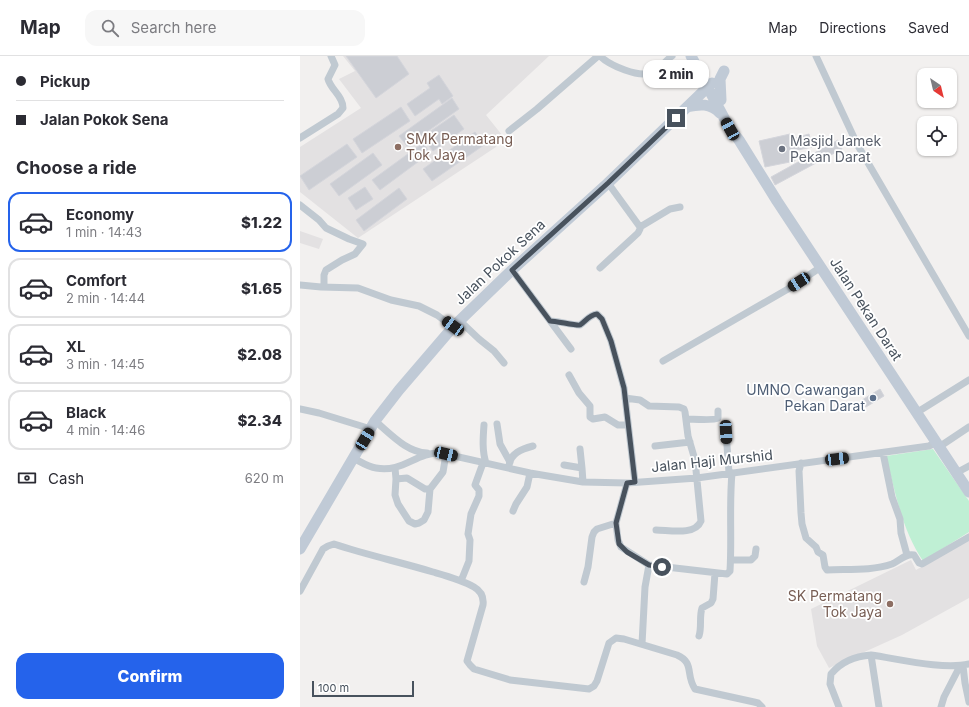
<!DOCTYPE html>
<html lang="en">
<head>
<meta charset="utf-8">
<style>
	:root { --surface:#fff; --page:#f7f7f7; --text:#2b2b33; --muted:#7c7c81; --line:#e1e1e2; --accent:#2563eb }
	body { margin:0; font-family:Inter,sans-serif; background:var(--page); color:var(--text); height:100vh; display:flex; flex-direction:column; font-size:15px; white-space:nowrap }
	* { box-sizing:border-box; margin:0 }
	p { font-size:13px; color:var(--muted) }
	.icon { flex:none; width:22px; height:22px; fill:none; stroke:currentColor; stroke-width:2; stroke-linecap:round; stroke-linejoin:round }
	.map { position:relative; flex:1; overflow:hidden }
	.panel { display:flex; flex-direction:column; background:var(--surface); width:300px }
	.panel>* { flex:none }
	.hud { display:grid; align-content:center; height:88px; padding:0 16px; background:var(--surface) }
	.needle { width:26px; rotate:145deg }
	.buttons { position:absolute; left:617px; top:12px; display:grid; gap:8px }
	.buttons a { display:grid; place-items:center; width:40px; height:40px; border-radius:8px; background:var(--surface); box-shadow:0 1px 3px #0004; font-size:20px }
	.scale { position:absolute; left:12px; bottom:10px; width:102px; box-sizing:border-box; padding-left:4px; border:2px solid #48525d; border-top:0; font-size:11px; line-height:14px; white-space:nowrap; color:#48525d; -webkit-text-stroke:3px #fff; paint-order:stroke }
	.end { position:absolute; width:18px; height:18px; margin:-9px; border:5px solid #48525d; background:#fff; box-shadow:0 0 0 2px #fff }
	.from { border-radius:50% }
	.bubble { position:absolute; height:28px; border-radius:12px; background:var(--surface); box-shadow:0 1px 3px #0004; font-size:13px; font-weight:800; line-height:28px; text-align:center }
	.car { position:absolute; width:12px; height:24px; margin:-12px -6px; border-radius:5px; box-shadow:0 0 3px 1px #0007; background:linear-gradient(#222 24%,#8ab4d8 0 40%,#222 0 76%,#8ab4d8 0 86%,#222 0) }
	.hud b { display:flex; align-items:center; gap:14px; height:38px; font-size:15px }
	.hud b+b { border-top:1px solid var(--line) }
	.hud i { width:10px; height:10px; background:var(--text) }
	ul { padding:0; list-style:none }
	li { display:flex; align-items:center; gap:12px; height:60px; margin:0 8px 6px; padding:0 8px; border:2px solid var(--line); border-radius:12px }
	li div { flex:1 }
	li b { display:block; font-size:15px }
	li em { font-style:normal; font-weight:800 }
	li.selected { border-color:var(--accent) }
	li>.icon { width:36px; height:36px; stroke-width:1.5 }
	h2 { padding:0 16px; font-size:18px; line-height:48px }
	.pay { display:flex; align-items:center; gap:10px; height:44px; padding:0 16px; font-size:15px }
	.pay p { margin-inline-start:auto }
	.action { display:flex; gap:8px; margin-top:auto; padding:8px 16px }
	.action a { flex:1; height:46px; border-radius:12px; background:var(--accent); color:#fff; font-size:16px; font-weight:800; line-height:46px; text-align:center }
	header { display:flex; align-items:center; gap:24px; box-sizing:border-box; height:56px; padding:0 20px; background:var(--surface); border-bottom:1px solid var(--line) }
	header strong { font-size:19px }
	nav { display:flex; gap:22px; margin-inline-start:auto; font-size:14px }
	.search { width:280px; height:36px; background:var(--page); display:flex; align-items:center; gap:10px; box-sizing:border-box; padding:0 14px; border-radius:12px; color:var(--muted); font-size:15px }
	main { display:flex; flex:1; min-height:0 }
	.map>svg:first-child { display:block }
	.education { fill:#e3e1e2 }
	.green { fill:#bfefd4 }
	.building { fill:#ccced4; stroke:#d4d5db }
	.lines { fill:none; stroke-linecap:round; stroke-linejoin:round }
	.street { stroke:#c0c9d1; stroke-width:7 }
	.secondary { stroke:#c0cad6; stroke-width:11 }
	.route { stroke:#48525d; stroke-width:5 }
	.education-dot { fill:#8d6e63; stroke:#fff; stroke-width:1.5 }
	.worship-dot { fill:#6b7280; stroke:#fff; stroke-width:1.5 }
	.service-dot { fill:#5c6f8a; stroke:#fff; stroke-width:1.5 }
	.labels { text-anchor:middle; stroke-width:3.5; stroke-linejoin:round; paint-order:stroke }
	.education-label { font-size:14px; fill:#785e54; stroke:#fff; text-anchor:start }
	.worship-label { font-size:14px; fill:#5b616d; stroke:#fff; text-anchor:start }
	.street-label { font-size:14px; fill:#48525d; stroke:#fff }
	.service-label { font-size:14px; fill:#4e5e75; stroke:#fff; text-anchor:end }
</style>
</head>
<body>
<header>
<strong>Map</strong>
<div class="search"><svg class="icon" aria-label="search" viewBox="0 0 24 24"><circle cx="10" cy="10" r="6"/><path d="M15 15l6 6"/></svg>Search here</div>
<nav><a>Map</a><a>Directions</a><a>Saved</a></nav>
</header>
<main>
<section class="panel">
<div class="hud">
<b><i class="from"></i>Pickup</b>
<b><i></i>Jalan Pokok Sena</b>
</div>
<h2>Choose a ride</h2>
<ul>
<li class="selected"><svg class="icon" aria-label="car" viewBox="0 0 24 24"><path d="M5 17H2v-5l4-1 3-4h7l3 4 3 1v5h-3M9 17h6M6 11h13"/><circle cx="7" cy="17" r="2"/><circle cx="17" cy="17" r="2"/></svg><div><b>Economy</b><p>1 min · 14:43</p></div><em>$1.22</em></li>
<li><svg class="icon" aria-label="car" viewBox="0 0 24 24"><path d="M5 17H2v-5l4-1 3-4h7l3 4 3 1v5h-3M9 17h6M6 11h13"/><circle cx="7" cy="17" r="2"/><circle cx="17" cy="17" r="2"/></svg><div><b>Comfort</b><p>2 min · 14:44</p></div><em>$1.65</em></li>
<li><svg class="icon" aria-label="car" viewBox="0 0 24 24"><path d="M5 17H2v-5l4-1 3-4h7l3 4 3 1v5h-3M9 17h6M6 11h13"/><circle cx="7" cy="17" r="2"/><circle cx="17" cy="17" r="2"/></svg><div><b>XL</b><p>3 min · 14:45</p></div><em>$2.08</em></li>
<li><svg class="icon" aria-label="car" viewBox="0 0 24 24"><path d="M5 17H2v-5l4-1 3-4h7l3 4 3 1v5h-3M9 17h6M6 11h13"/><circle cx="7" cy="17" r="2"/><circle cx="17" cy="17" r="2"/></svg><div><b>Black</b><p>4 min · 14:46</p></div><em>$2.34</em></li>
</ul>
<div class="pay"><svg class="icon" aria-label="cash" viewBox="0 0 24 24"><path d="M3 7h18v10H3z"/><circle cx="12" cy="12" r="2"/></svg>Cash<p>620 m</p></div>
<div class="action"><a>Confirm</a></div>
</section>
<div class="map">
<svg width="669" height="651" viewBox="0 0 669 651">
	<rect width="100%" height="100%" fill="#f2f0ef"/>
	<path class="education" d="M43,0H249L186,59L202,79L196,91L58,182L0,136V91L61,52L39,23L55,15Z
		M0,175L23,183L19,193L0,187Z
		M669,483V542L602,579L529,612L517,590L511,553L611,504L616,514Z"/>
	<path class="green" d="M633,393L669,445V476L623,505C602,474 595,436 586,400Z"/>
	<path class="building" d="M46,0H97L109,18L76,42Z
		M139,19L153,40L142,48L139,43L115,60L107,48L130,32L127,27Z
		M152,42L159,53L107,90L99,80Z
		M101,51L110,65L62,97L53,83Z
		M154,59L164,73L133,95L122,81Z
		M175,76L184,89L132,125L123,113Z
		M490,78L491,83L509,78L512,91L493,95L495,105L465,111L459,85Z
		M538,84L542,93L475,129L471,121Z
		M123,87L130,97L80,134L72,124Z
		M47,88L57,101L9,134L0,120Z
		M73,97L82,109L39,140L30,128Z
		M65,131L73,143L56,154L48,142Z
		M99,132L107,143L64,175L56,164Z
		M580,333L584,340L566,351L562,344Z"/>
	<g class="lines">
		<path class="street" d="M300,0C309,9 340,23 352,16C360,13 365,5 372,0
			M516,0L557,88L669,280
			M209,75L237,53L298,0
			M0,82L38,58L43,52C43,40 31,34 28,23L35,9L31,0
			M308,127L340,171
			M0,149L19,164L26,172L49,183L63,188L55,198L42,204L26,214L24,219V231
			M300,212L338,177L340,173V171L370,153L380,151
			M212,214L271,293
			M0,229L21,231L58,232L91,244L119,250L137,259L153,271
			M159,264L179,283L194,295L204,307
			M251,265C256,265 277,270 280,269C286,265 289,259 297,258L302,263L311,285L324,332L335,426
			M363,305L488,233L521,211
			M269,319L279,337L290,350V361L293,363L305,361L318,369H327
			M325,342L340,344L349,350L379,351L384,353L385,356L388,380L395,404L401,465C395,480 369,474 356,474
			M0,353L19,357L71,373
			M616,357L669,324
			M386,363C393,363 414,365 418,362V355
			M75,365C91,378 106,396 127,397
			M197,368L200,388L210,406
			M184,369C183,382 182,395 186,407
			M426,376L429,417
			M355,390L390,386
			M639,391L669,371
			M280,393L282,412
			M583,397L592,441L600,463L601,477L607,499
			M53,402C61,406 68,411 76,412C103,417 116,396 141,397L230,417L283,426L327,427L397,422L629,390L635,387
			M501,407L499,415L501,457L502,468L506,482L516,491L518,496L523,499L525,511L527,514C548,513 572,515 592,508C599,505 606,497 614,499L619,507L622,508L669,481
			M264,409L282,412L283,426
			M209,410C210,397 222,393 233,390
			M95,412L96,423L95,439L98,448L109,465L115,468L119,467L124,464L128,456L130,433L143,416L146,398
			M656,417L669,410
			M96,423L107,422L125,433H130
			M327,427L316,467L318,484L321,491L349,509L427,518L430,515C432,482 429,450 432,417
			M213,455L216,448L227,431L230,417
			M431,504H451L455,500L456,493
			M161,525L169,505L170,484L168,478L171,458L179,440V434L175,429L183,407
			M284,526L288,511L292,481L294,476L297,473L316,467
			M0,535L23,493L28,490L34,488C67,499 100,506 133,516C147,520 162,524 174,531C181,535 184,541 183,549L167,605L170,609L174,613L210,624L289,633L294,630L297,625L309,587L316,582L324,583L377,599C395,607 385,618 395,633L454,646L458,647L462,651
			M399,580C402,571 399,561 402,552L411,547L413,543L415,517
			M342,588L345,531L349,509
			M571,599L579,651
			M663,610L665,627L669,646
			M539,651L530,628L531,618C541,606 556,600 571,599C599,603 643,614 669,608
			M641,651L644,641L660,610"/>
		<path class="secondary" d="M391,0L430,73L439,84L477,145L669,436
			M421,44L420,23L424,15
			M387,51C400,48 410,47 420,57
			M0,493L75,365L99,334L153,271L212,214L308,127L412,27"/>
	</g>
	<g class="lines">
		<path class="route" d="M362,511L349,509L327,496L319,488L316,467L327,427L335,426L324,332L311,285L302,263L297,258C289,259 286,265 280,269C277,270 256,265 250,265L212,214L308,127L376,62"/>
	</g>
	<g class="education-dot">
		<circle cx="98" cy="91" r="4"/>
		<circle cx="590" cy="548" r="4"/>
	</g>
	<circle class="worship-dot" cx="482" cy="93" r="4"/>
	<circle class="service-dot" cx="573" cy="342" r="4"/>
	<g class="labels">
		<g class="education-label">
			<text x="106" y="88">SMK Permatang<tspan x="106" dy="16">Tok Jaya</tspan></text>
			<text x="582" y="545" text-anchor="end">SK Permatang<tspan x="582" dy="16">Tok Jaya</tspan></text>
		</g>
		<g class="worship-label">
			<text x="490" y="90">Masjid Jamek<tspan x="490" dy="16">Pekan Darat</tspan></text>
		</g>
		<g class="street-label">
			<text transform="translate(200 206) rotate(-43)" y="5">Jalan Pokok Sena</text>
			<text transform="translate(566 253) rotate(57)" y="5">Jalan Pekan Darat</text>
			<text transform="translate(412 405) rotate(-6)" y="5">Jalan Haji Murshid</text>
		</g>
		<g class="service-label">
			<text x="565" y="339">UMNO Cawangan<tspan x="565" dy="16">Pekan Darat</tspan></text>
		</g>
	</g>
</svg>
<div class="buttons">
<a><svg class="needle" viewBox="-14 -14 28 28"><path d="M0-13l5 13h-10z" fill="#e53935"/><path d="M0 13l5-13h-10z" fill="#7c7c81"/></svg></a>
<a><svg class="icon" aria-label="locate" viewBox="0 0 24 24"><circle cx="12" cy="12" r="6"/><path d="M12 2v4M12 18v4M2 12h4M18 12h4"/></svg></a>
</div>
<div class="scale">100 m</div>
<i class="end from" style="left:362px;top:511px"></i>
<i class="end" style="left:376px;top:62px"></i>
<div class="bubble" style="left:343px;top:4px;width:66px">2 min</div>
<i class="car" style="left:430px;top:73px;rotate:331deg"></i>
<i class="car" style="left:499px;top:226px;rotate:237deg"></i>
<i class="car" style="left:153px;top:270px;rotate:306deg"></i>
<i class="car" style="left:426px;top:376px;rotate:177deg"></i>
<i class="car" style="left:65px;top:383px;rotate:31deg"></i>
<i class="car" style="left:146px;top:398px;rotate:103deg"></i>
<i class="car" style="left:537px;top:403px;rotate:83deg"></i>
</div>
</main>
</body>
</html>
